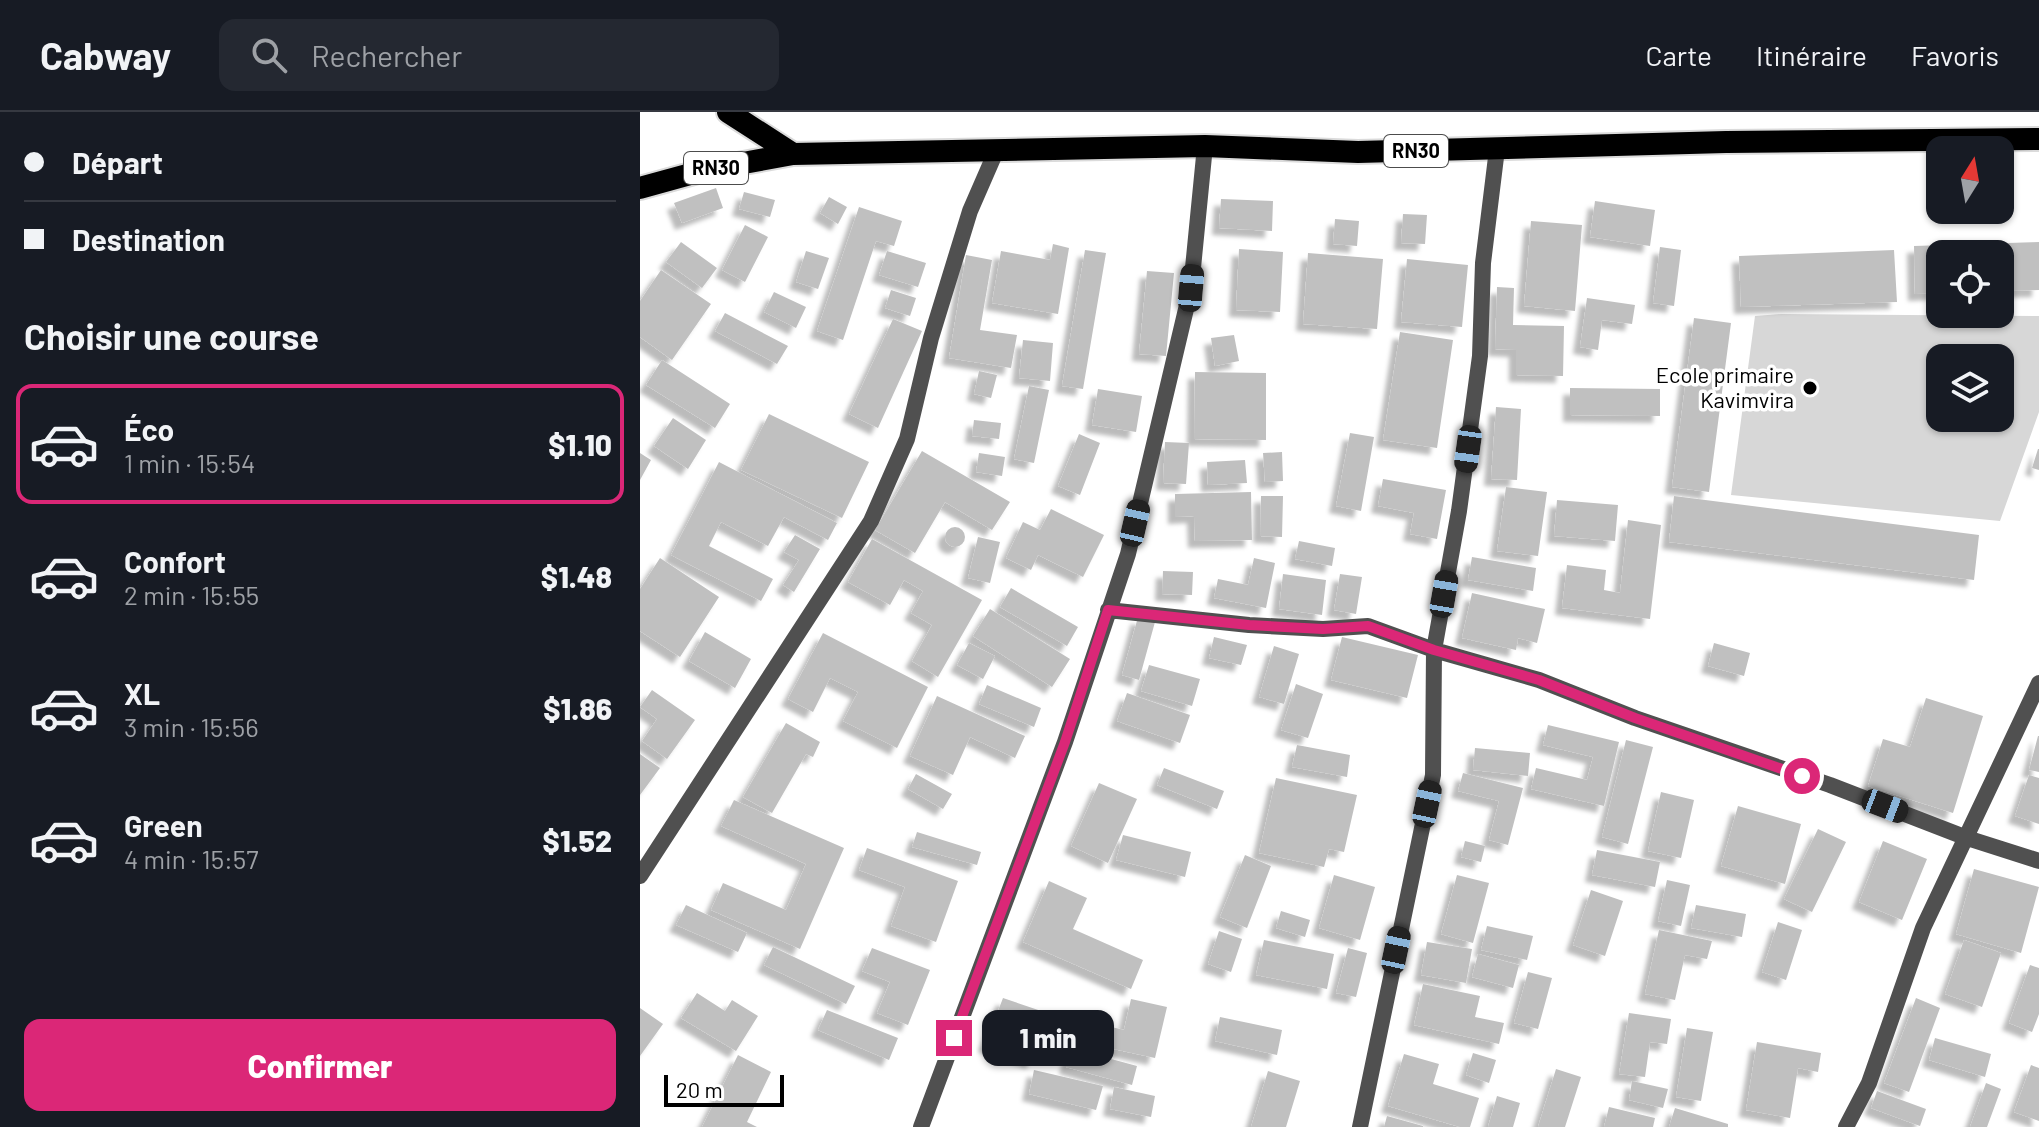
<!DOCTYPE html>
<html lang="fr">
<head>
<meta charset="utf-8">
<style>
	:root { --surface:#171b24; --page:#242831; --text:#f1f3f6; --muted:#9ea1a6; --line:#363941; --accent:#db2777 }
	body { margin:0; font-family:Barlow,sans-serif; background:var(--page); color:var(--text); height:100vh; display:flex; flex-direction:column; font-size:30px; white-space:nowrap }
	* { box-sizing:border-box; margin:0 }
	p { font-size:26px; color:var(--muted) }
	.icon { flex:none; width:44px; height:44px; fill:none; stroke:currentColor; stroke-width:2; stroke-linecap:round; stroke-linejoin:round }
	.map { position:relative; flex:1; overflow:hidden }
	.side { display:flex; flex-direction:column; background:var(--surface); width:640px }
	.side>* { flex:none }
	.banner { display:grid; align-content:center; height:176px; padding:0 24px; background:var(--surface) }
	.needle { width:52px; rotate:11deg }
	.fabs { position:absolute; left:1286px; top:24px; display:grid; gap:16px }
	.fabs a { display:grid; place-items:center; width:88px; height:88px; border-radius:16px; background:var(--surface); box-shadow:0 2px 6px #0004; font-size:40px }
	.scale { position:absolute; left:24px; bottom:20px; width:120px; box-sizing:border-box; padding-left:8px; border:4px solid #000; border-top:0; font-size:22px; line-height:28px; white-space:nowrap; color:#000; -webkit-text-stroke:6px #fff; paint-order:stroke }
	.end { position:absolute; width:36px; height:36px; margin:-18px; border:10px solid #db2777; background:#fff; box-shadow:0 0 0 4px #fff }
	.from { border-radius:50% }
	.bubble { position:absolute; height:56px; border-radius:16px; background:var(--surface); box-shadow:0 2px 6px #0004; font-size:26px; font-weight:800; line-height:56px; text-align:center }
	.car { position:absolute; width:24px; height:48px; margin:-24px -12px; border-radius:10px; box-shadow:0 0 6px 2px #0007; background:linear-gradient(#222 24%,#8ab4d8 0 40%,#222 0 76%,#8ab4d8 0 86%,#222 0) }
	.banner b { display:flex; align-items:center; gap:28px; height:76px; font-size:30px }
	.banner b+b { border-top:2px solid var(--line) }
	.banner i { width:20px; height:20px; background:var(--text) }
	ul { padding:0; list-style:none }
	li { display:flex; align-items:center; gap:24px; height:120px; margin:0 16px 12px; padding:0 8px; border:4px solid transparent; border-radius:16px }
	li div { flex:1 }
	li b { display:block; font-size:30px }
	li em { font-style:normal; font-weight:800 }
	li.selected { border-color:var(--accent) }
	li>.icon { width:72px; height:72px; stroke-width:1.5 }
	h2 { padding:0 24px; font-size:36px; line-height:96px }
	.button { display:flex; gap:16px; margin-top:auto; padding:16px 24px }
	.button a { flex:1; height:92px; border-radius:16px; background:var(--accent); color:#fff; font-size:32px; font-weight:800; line-height:92px; text-align:center }
	header { display:flex; align-items:center; gap:48px; box-sizing:border-box; height:112px; padding:0 40px; background:var(--surface); border-bottom:2px solid var(--line) }
	header strong { font-size:38px }
	nav { display:flex; gap:44px; margin-inline-start:auto; font-size:28px }
	.search { width:560px; height:72px; background:var(--page); display:flex; align-items:center; gap:20px; box-sizing:border-box; padding:0 28px; border-radius:16px; color:var(--muted); font-size:30px }
	main { display:flex; flex:1; min-height:0 }
	.map>svg:first-child { display:block }
	.green { fill:#d7d7d7; fill-rule:evenodd }
	.building { fill:#c0c0c0; filter:url(#shadow) }
	.lines { fill:none; stroke-linecap:round; stroke-linejoin:round }
	.trunk-casing { stroke:#dbdbdb; stroke-width:26 }
	.minor { stroke:#505050; stroke-width:16 }
	.trunk { stroke:#000; stroke-width:22 }
	.route { stroke:#db2777; stroke-width:10 }
	.poi-dot { fill:#000; stroke:#fff; stroke-width:3 }
	.labels { text-anchor:middle; stroke-width:7; stroke-linejoin:round; paint-order:stroke }
	.shield { fill:#fff; stroke:#4c4c4c; stroke-width:2 }
	.shield-label { font-size:20px; font-weight:bold; fill:#000 }
	.poi-label { font-size:22px; fill:#000; stroke:#fff; text-anchor:end }
</style>
</head>
<body>
<header>
<strong>Cabway</strong>
<div class="search"><svg class="icon" aria-label="search" viewBox="0 0 24 24"><circle cx="10" cy="10" r="6"/><path d="M15 15l6 6"/></svg>Rechercher</div>
<nav><a>Carte</a><a>Itinéraire</a><a>Favoris</a></nav>
</header>
<main>
<section class="side">
<div class="banner">
<b><i class="from"></i>Départ</b>
<b><i></i>Destination</b>
</div>
<h2>Choisir une course</h2>
<ul>
<li class="selected"><svg class="icon" aria-label="car" viewBox="0 0 24 24"><path d="M5 17H2v-5l4-1 3-4h7l3 4 3 1v5h-3M9 17h6M6 11h13"/><circle cx="7" cy="17" r="2"/><circle cx="17" cy="17" r="2"/></svg><div><b>Éco</b><p>1 min · 15:54</p></div><em>$1.10</em></li>
<li><svg class="icon" aria-label="car" viewBox="0 0 24 24"><path d="M5 17H2v-5l4-1 3-4h7l3 4 3 1v5h-3M9 17h6M6 11h13"/><circle cx="7" cy="17" r="2"/><circle cx="17" cy="17" r="2"/></svg><div><b>Confort</b><p>2 min · 15:55</p></div><em>$1.48</em></li>
<li><svg class="icon" aria-label="car" viewBox="0 0 24 24"><path d="M5 17H2v-5l4-1 3-4h7l3 4 3 1v5h-3M9 17h6M6 11h13"/><circle cx="7" cy="17" r="2"/><circle cx="17" cy="17" r="2"/></svg><div><b>XL</b><p>3 min · 15:56</p></div><em>$1.86</em></li>
<li><svg class="icon" aria-label="car" viewBox="0 0 24 24"><path d="M5 17H2v-5l4-1 3-4h7l3 4 3 1v5h-3M9 17h6M6 11h13"/><circle cx="7" cy="17" r="2"/><circle cx="17" cy="17" r="2"/></svg><div><b>Green</b><p>4 min · 15:57</p></div><em>$1.52</em></li>
</ul>
<div class="button"><a>Confirmer</a></div>
</section>
<div class="map">
<svg width="1399" height="1015" viewBox="0 0 1399 1015">
	<defs>
		<filter id="shadow"><feDropShadow dx="-7" dy="7" stdDeviation="2" flood-color="#0004"/></filter>
	</defs>
	<rect width="100%" height="100%" fill="#fff"/>
	<path class="green" d="M1141,202L1399,204V300L1360,409L1091,383L1115,204ZM1300,246H1360V306H1300Z"/>
	<path class="building" d="M76,76L83,96L42,111L34,91Z
		M104,80L135,88L130,105L99,97Z
		M189,85L207,95L198,112L180,101Z
		M581,87L633,89L632,119L579,116Z
		M955,89L1015,98L1010,134L950,125Z
		M219,95L262,109L254,134L236,129L203,228L177,219Z
		M763,102L787,103L785,132L761,131Z
		M695,107L719,109L717,134L693,132Z
		M891,109L942,113L935,199L884,194Z
		M105,113L128,125L105,170L82,158Z
		M41,130L77,156L62,176L26,150Z
		M1399,130V178L1360,179V142H1300V181L1275,182L1274,134Z
		M413,132L429,136L418,202L352,191L361,139L410,148Z
		M1020,135L1041,138L1034,194L1013,191Z
		M599,137L643,140L640,200L596,198Z
		M445,138L466,141L443,277L422,274Z
		M1254,138L1257,190L1101,195L1099,144Z
		M166,139L189,146L178,177L156,170Z
		M247,139L286,151L278,175L239,163Z
		M668,141L743,147L737,217L663,212Z
		M326,143L352,148L340,218L377,223L371,256L309,246Z
		M767,147L828,153L822,215L761,210Z
		M21,158L71,192L32,248L0,225V189Z
		M507,159L534,161L526,244L499,242Z
		M857,175L874,176L873,213L924,214L923,264L876,263V238L855,237Z
		M251,178L276,186L270,204L245,196Z
		M134,180L166,195L156,216L124,200Z
		M947,186L995,193L992,212L962,208L958,238L940,235Z
		M85,201L148,234L137,252L75,219Z
		M1054,206L1091,211L1069,380L1032,375Z
		M253,207L282,219L238,316L209,302Z
		M760,220L813,228L797,336L743,328Z
		M594,223L599,249L575,254L571,226Z
		M383,228L413,231L410,269L379,266Z
		M22,248L90,292L75,316L6,273Z
		M339,259L357,263L351,286L334,282Z
		M555,260L626,261V328L554,327Z
		M389,274L409,278L394,351L374,347Z
		M930,276L1020,277V304L930,303Z
		M458,277L502,284L496,320L452,313Z
		M856,295L881,297L877,368L851,367Z
		M129,302L229,350L202,406L101,358Z
		M33,306L66,328L48,357L14,334Z
		M334,308L361,311L359,327L332,324Z
		M710,321L734,325L721,399L696,394Z
		M439,322L460,331L440,383L418,374Z
		M525,330L549,331L546,372L523,371Z
		M1398,337H1399V358L1392,356Z
		M282,339L370,390L352,418L305,390L275,441L235,418Z
		M642,340L643,369L625,370L623,341Z
		M0,341L11,348L0,368Z
		M339,341L365,345L362,364L336,360Z
		M605,348L607,371L568,373L567,350Z
		M79,350L197,411L188,428L144,405L128,434L81,410L69,434L133,467L121,489L31,443Z
		M743,367L806,378L797,427L770,422L774,401L738,394Z
		M866,375L907,380L898,444L857,439Z
		M611,380L612,428L555,429L554,404L535,405V382Z
		M621,384H643L642,425L620,424Z
		M1034,384L1339,423L1334,468L1029,430Z
		M917,388L978,393L975,429L914,424Z
		M411,397L464,423L443,465L398,443L391,458L366,446L383,410L400,418Z
		M988,408L1021,413L1010,507L922,496L927,453L966,458L964,478L980,481Z
		M305 425a10 10 0 1 1 20 0a10 10 0 1 1-20 0Z
		M155,423L180,437L154,480L143,473L159,448L144,440Z
		M338,425L360,430L350,471L328,466Z
		M232,427L342,488L298,565L272,549L292,513L271,501L283,479L264,468L250,493L208,470Z
		M659,429L695,436L692,454L655,447Z
		M832,445L896,456L893,479L828,468Z
		M20,446L79,485L40,545L0,519V477Z
		M614,446L635,451L626,496L574,486L578,467L608,473Z
		M523,459L553,460L552,483L522,482Z
		M643,462L686,468L682,503L639,497Z
		M700,462L722,465L716,502L694,498Z
		M371,476L438,515L427,534L360,495Z
		M832,481L905,497L897,531L878,526L876,538L822,526Z
		M350,497L430,547L412,575L333,524Z
		M498,505L515,510L499,568L482,563Z
		M65,520L111,547L95,576L49,549Z
		M183,521L288,575L257,636L203,609L218,580L190,566L173,600L148,587Z
		M574,525L607,533L601,553L569,546Z
		M702,525L778,543L767,586L691,568Z
		M329,531L355,544L343,567L317,553Z
		M1074,531L1110,541L1104,564L1068,554Z
		M634,534L659,542L644,592L619,585Z
		M509,553L560,567L552,594L501,579Z
		M656,572L683,582L668,626L641,618Z
		M347,573L401,596L394,615L339,592Z
		M12,578L55,608L27,647L2,629L17,607L0,595Z
		M487,581L550,603L540,631L477,609Z
		M297,584L385,624L375,646L330,625L313,663L270,644Z
		M1286,586L1343,604L1313,701L1228,674L1243,627L1270,635Z
		M146,611L180,630L173,645L166,642L132,701L103,685Z
		M908,613L979,630L964,694L891,677L896,656L947,668L953,645L903,633Z
		M1398,624H1399V660L1389,658Z
		M986,628L1013,635L988,732L962,725Z
		M657,633L710,643L707,665L652,655Z
		M835,636L890,641L888,664L833,658Z
		M0,642L20,656L0,683Z
		M524,656L584,679L577,697L517,673Z
		M823,661L883,676L868,733L849,728L859,689L818,679Z
		M276,662L312,682L303,697L268,677Z
		M1389,663L1399,666V712L1375,704Z
		M636,666L717,683L704,740L689,737L684,755L619,741Z
		M459,671L497,687L468,751L431,734Z
		M1021,680L1054,688L1041,746L1008,739Z
		M94,688L204,736L160,837L71,798L83,771L146,798L166,752L81,714Z
		M1098,694L1161,712L1145,772L1081,754Z
		M1178,717L1206,730L1172,800L1144,787Z
		M277,720L341,740L337,753L272,735Z
		M483,723L551,740L545,765L476,748Z
		M825,729L845,734L841,750L821,745Z
		M1243,729L1287,747L1262,808L1219,790Z
		M227,736L318,769L296,830L251,814L265,775L219,758Z
		M957,738L1020,750L1015,775L952,763Z
		M605,743L631,754L607,816L580,805Z
		M1334,757L1399,775L1381,841L1316,822Z
		M694,763L735,775L720,828L679,816Z
		M817,763L849,771L833,831L801,822Z
		M1027,768L1050,773L1041,814L1018,809Z
		M409,769L447,786L433,817L503,848L491,877L383,830Z
		M951,778L983,789L965,844L933,833Z
		M46,793L107,821L98,840L36,813Z
		M1056,793L1106,802L1102,825L1051,816Z
		M641,799L670,808L665,825L636,816Z
		M1138,810L1162,818L1146,868L1122,860Z
		M847,814L893,824L887,848L841,838Z
		M1019,818L1072,829L1067,847L1045,843L1035,888L1005,882Z
		M579,819L602,827L591,860L568,852Z
		M624,828L694,842L687,877L616,863Z
		M1324,828L1361,841L1342,895L1305,882Z
		M787,830L832,837L826,871L781,863Z
		M133,835L215,874L206,892L124,853Z
		M232,836L290,858L268,913L237,901L250,870L222,859Z
		M708,836L727,841L716,885L696,881Z
		M838,842L879,853L873,876L832,865Z
		M1390,853L1399,856V902L1392,920L1369,911Z
		M888,860L912,866L898,917L874,911Z
		M783,872L840,884L835,905L864,911L859,932L774,913Z
		M57,881L85,899L92,888L118,904L96,939L41,906Z
		M363,886L410,902L393,950L345,933Z
		M1276,886L1300,896L1269,980L1244,971Z
		M491,887L527,895L515,946L437,929L442,908L484,918Z
		M0,896L23,912L0,944Z
		M187,898L258,926L249,948L178,918Z
		M989,901L1031,907L1027,932L1010,930L1005,965L979,962Z
		M580,905L642,918L637,943L575,929Z
		M1047,916L1073,920L1061,989L1036,985Z
		M1295,926L1351,942L1345,965L1289,948Z
		M1117,930L1181,941L1178,960L1158,956L1150,1006L1106,998Z
		M431,936L497,954L492,973L426,955Z
		M833,941L856,948L849,971L826,963Z
		M764,942L799,952L793,972L839,986L830,1015H820L748,994Z
		M98,943L131,960L107,1010L117,1015H62Z
		M1391,953L1399,956V1009L1374,1000Z
		M916,957L941,965L925,1015H898Z
		M394,958L463,974L456,998L389,982Z
		M628,959L660,969L646,1015H611Z
		M992,969L1028,977L1023,996L989,988Z
		M1346,971L1361,977L1347,1015H1330Z
		M474,975L515,984L511,1005L470,997Z
		M1237,979L1286,997L1280,1014L1231,996Z
		M857,984L880,991L873,1015H848Z
		M969,995L1015,1006L1013,1015H964Z
		M1035,996L1088,1012V1015H1029Z
		M747,1004L783,1014V1015H744Z"/>
	<g class="lines">
		<defs>
			<path id="trunk" d="M88,0L153,42
				M0,76L65,58L153,42L565,34L718,40L1086,30L1399,27"/>
		</defs>
		<use href="#trunk" class="trunk-casing"/>
		<path class="minor" d="M468,498L609,513L683,517L728,514L794,538L899,568L995,606L1190,673L1327,726L1399,749
			M0,764L231,409L267,327L291,226L330,99L357,37
			M281,1015L425,630L488,442L551,176L565,34
			M720,1015L793,663L794,538L819,399L840,244L843,151L857,37
			M1206,1015L1229,971L1283,816L1399,571"/>
		<use href="#trunk" class="trunk"/>
	</g>
	<g class="lines">
		<path class="route" d="M314,926L425,630L468,498L609,513L683,517L728,514L794,538L899,568L995,606L1162,664"/>
	</g>
	<circle class="poi-dot" cx="1170" cy="276" r="8"/>
	<g class="labels">
		<g class="shield">
			<rect x="744" y="23" width="64" height="32" rx="6"/>
			<rect x="44" y="40" width="64" height="32" rx="6"/>
		</g>
		<g class="shield-label">
			<text x="776" y="46">RN30</text>
			<text x="76" y="63">RN30</text>
		</g>
		<g class="poi-label">
			<text x="1154" y="271">Ecole primaire<tspan x="1154" dy="25">Kavimvira</tspan></text>
		</g>
	</g>
</svg>
<div class="fabs">
<a><svg class="needle" viewBox="-14 -14 28 28"><path d="M0-13l5 13h-10z" fill="#e53935"/><path d="M0 13l5-13h-10z" fill="#9ea1a6"/></svg></a>
<a><svg class="icon" aria-label="locate" viewBox="0 0 24 24"><circle cx="12" cy="12" r="6"/><path d="M12 2v4M12 18v4M2 12h4M18 12h4"/></svg></a>
<a><svg class="icon" aria-label="layers" viewBox="0 0 24 24"><path d="M12 4l9 5-9 5-9-5zM3 14l9 5 9-5"/></svg></a>
</div>
<div class="scale">20 m</div>
<i class="end from" style="left:1162px;top:664px"></i>
<i class="end" style="left:314px;top:926px"></i>
<div class="bubble" style="left:342px;top:898px;width:132px">1 min</div>
<i class="car" style="left:551px;top:176px;rotate:5deg"></i>
<i class="car" style="left:828px;top:337px;rotate:188deg"></i>
<i class="car" style="left:495px;top:411px;rotate:13deg"></i>
<i class="car" style="left:804px;top:482px;rotate:10deg"></i>
<i class="car" style="left:787px;top:692px;rotate:12deg"></i>
<i class="car" style="left:1245px;top:694px;rotate:111deg"></i>
<i class="car" style="left:756px;top:838px;rotate:12deg"></i>
</div>
</main>
</body>
</html>
